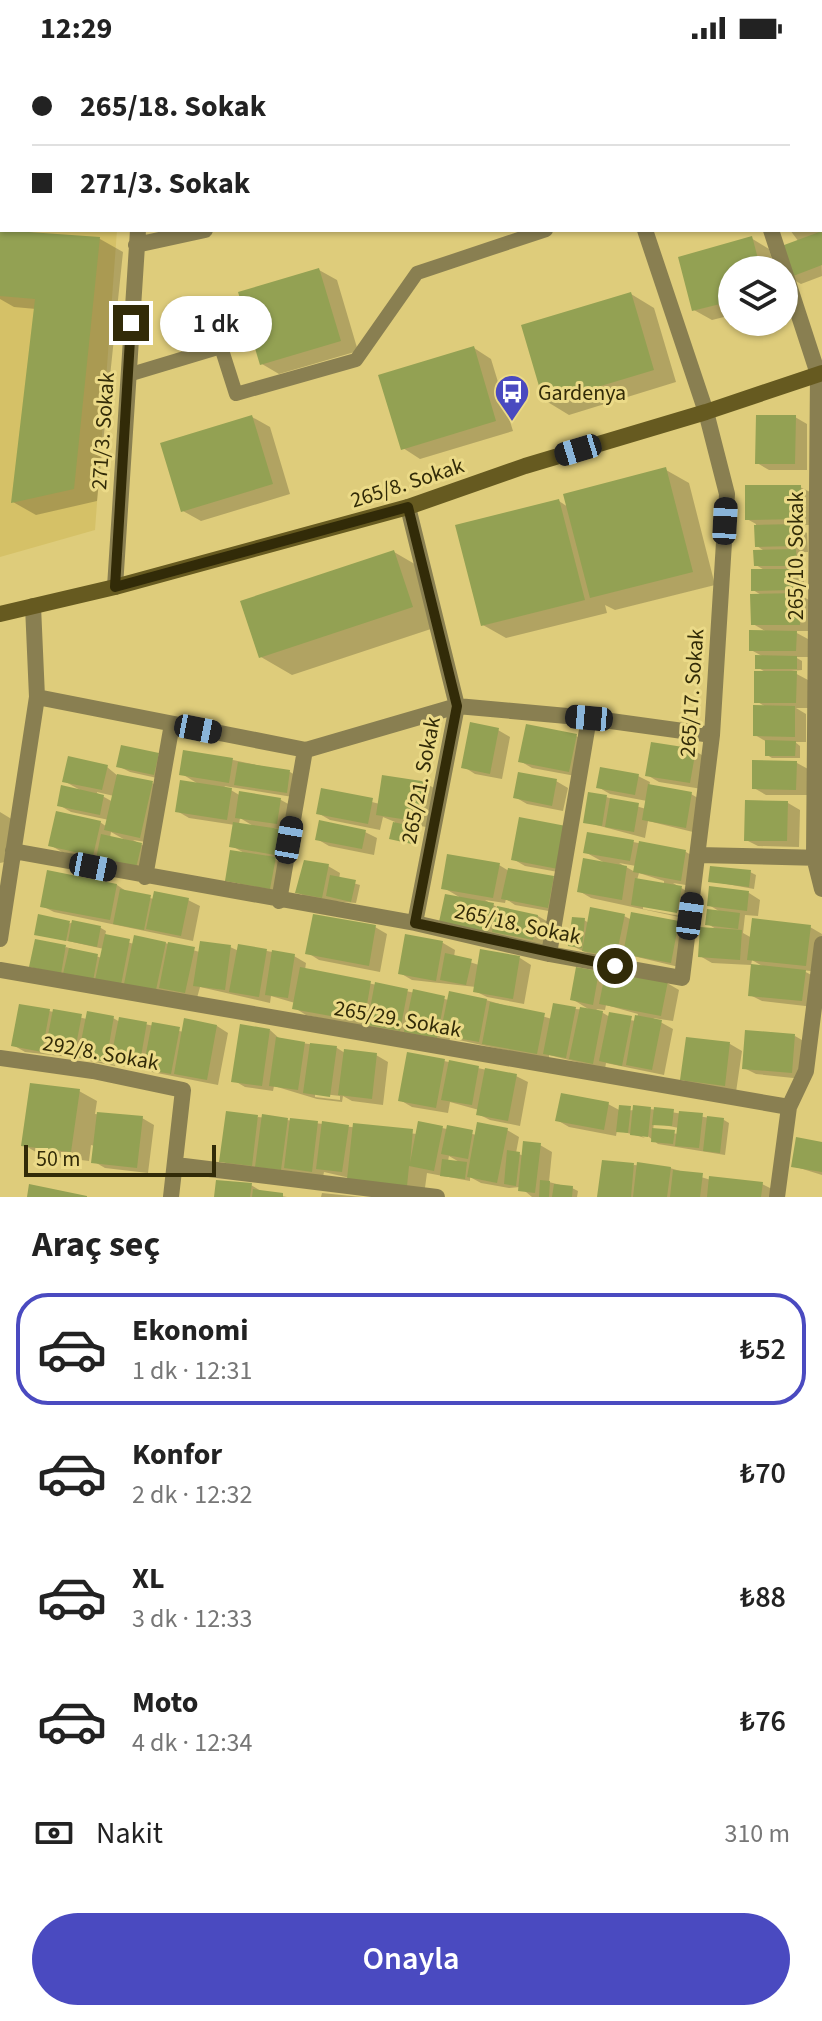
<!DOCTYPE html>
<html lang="tr">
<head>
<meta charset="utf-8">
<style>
	:root { --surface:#fff; --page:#f6f6f6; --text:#222; --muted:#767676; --line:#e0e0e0; --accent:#4a4ac0 }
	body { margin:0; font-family:"Source Sans 3",sans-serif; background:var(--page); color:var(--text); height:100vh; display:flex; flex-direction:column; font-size:30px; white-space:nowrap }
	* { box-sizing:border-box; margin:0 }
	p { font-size:26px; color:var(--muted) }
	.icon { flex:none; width:44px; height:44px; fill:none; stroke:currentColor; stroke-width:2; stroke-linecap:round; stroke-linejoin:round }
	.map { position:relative; height:1141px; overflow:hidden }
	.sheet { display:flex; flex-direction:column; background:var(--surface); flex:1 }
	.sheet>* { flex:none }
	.banner { position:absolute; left:0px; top:0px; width:822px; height:176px; box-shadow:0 2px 6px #0004; display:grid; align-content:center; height:176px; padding:0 32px; background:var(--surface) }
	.buttons { position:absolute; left:718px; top:200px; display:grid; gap:16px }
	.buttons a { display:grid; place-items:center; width:80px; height:80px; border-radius:50%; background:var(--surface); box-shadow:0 2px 6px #0004; font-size:40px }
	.scale { position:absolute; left:24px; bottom:20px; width:192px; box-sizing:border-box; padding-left:8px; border:4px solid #322b08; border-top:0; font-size:22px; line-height:28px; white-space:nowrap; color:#322b08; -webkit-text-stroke:6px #ebda88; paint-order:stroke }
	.end { position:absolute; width:36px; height:36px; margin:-18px; border:10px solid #322b08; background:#fff; box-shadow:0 0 0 4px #fff }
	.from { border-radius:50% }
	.bubble { position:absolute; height:56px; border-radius:28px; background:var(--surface); box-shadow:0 2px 6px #0004; font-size:26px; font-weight:600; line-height:56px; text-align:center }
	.car { position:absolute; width:24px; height:48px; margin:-24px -12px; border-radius:10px; box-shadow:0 0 6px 2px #0007; background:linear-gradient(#222 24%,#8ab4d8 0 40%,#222 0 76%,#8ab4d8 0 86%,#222 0) }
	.banner b { display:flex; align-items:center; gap:28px; height:76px; font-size:30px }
	.banner b+b { border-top:2px solid var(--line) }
	.banner i { width:20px; height:20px; background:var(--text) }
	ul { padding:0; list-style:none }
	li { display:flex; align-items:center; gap:24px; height:112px; margin:0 16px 12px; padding:0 16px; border:4px solid transparent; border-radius:32px }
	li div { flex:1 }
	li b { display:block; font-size:30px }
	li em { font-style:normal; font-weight:600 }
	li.on { border-color:var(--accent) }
	li>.icon { width:72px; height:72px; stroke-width:1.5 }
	h2 { padding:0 32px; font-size:36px; line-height:96px }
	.pay { display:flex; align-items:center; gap:20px; height:88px; padding:0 32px; font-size:30px }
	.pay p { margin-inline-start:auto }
	.primary-button { display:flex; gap:16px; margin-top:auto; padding:16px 32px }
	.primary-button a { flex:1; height:92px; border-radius:48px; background:var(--accent); color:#fff; font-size:32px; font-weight:600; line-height:92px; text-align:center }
	.status { display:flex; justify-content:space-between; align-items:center; height:56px; padding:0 40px; background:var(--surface); direction:ltr }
	.status svg { height:22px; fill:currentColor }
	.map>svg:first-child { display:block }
	.built { fill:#d5c167 }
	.shadow { fill:#0003; fill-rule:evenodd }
	.building { fill:#93a153 }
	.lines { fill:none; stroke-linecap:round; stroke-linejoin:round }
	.lane { stroke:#897f51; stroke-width:14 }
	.street { stroke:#897f51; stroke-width:16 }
	.secondary { stroke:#665a20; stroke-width:16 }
	.route { stroke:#322b08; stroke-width:10 }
	.labels { text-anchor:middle; stroke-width:6; stroke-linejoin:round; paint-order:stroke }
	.poi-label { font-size:22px; fill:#322b08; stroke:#ebda88; text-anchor:start }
	.street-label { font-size:22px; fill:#322b08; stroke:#ebda88 }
</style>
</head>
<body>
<div class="status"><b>12:29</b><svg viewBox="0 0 49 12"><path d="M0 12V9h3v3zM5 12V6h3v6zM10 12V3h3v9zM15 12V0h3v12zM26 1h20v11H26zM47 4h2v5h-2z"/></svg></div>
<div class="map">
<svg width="822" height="1141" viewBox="0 0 822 1141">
	<rect width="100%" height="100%" fill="#decc7b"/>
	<path class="built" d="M0,117L2,174H117L95,474L0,501Z"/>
	<path class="shadow" d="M211,0H231L235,2H210Z
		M822,18V55L820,54Z
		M820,79L822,87V128L820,123Z
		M820,143L822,220L801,228L789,221L799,186L790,174H820Z
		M0,174L100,183L123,196L97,445L36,459L13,446L36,253L14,251L0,243Z
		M751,182L769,193L775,214H732V259L712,264L694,254Z
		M319,214L337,224L358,295L279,318L262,308Z
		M631,238L654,252L676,326L569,359L546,345Z
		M474,292L491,303L513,375L420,403L403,392Z
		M252,361L270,371L290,438L201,465L183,455Z
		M795,361L807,368V414H769L757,407Z
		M666,414L689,427L715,529L615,554L605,549L607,557L506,582L483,569L559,445L568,451Z
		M800,431L812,437L813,469H794L807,477L808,496H801L802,512H787L804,522V541L812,546L811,575H793L808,583V601H795L802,605V614L791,615L808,624V652H796L806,658V686H795L800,690V702H772L767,699V686L755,679L766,651L756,645L767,617L757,611L764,601L751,594L767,576L753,568L763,540L753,534L766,515L756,509L766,496L757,490L756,468L747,463Z
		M394,496L425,514L443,569L292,619L261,601Z
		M498,674L510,681L502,723L475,718L464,711Z
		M576,680L588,686L581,721L532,712L520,705Z
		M695,695L707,702L702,733L659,726L647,719Z
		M158,699L166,724L130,716L118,710Z
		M233,704L290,716L302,723L299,742L224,730L241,740L281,744L292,750L289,774L273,772L291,782L287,804L273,802L287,810L282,838L239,831L246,798L232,790L235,769L189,762L177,755L200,729L182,718ZM240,762L255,771L239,768Z
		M797,707L808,713V739H766L754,732Z
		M107,711L118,720L152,727L164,734L152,787L133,784L153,795L148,818L62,796L50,789L100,766L107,771L109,764L71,756L59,749L82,735L64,725ZM97,736L114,740L113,746L97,737ZM111,776L127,785L110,782Z
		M638,720L650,726L649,731L691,738L703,745L697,777L648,765L645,782L585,766L606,741L646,753L647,745L610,738L598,731Z
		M556,725L568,732L563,755L527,748L515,741Z
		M427,728L439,735L433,772L407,768L420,776L417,789L391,782L395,766L383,761L380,774L330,764L318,757L323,734L380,748Z
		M788,747L800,754L799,791L758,790L746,784Z
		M0,756L18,767L9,805L0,807Z
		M520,763L569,818L525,810L513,803Z
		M365,776L377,782L374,799L329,790L317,783Z
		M633,786L686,796L698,803L692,830L673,827L693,839L688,863L591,842L579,835L605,807L585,796ZM619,807L636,810L635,816ZM639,817L664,825V829L637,824ZM643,849L687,857L686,861L643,853Z
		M499,809L509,815L553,822L565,829L560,857L515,849L506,843L505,847L485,844L500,853L538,860L550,867L545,889L453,872L461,842L444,832Z
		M328,810L340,817L339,823L360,829L356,847L309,843L298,836Z
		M750,816L756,819L754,833L710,825Z
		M117,829L129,837L154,843L188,844L200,850L193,885L54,856L42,850Z
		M749,837L760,844L758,860L745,859L743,877L752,882L810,871L822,878L818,916L802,914L817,922L814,951L762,945L750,939L764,911L752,904L751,909L712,907L700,900L719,875L708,868L722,857L709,849Z
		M624,860L632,864L678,867L690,874L683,912L629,899L628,907L596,901L570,889L584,864L589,867Z
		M74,866L101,872L106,875L105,880L134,888L165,887L200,896L230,891L239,895H267L294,900L306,907L305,914L449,944H486L552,963L575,953L590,954L572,943L578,913L606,921L667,927L679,934L673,965L653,962L673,973L664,1019L606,1007L605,1013L549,999V1004L450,982L449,988L381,975L306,959L295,952V947L271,940L270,947L200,931L197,942L43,917L66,891L102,902L104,893L36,878ZM606,949L638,958L636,965L610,961L596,953L605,954Z
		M375,871L387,878L380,916L319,904L308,897Z
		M407,880L443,887L455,894L454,901L479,909L520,902L531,909L524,948L487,941L475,935L476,931L412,924L400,917Z
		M49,955L87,963L113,962L120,966V963L184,976L217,970L228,977L218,1029L86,1003L25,996L13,989ZM90,1001L116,1006L115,1010L90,1005Z
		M270,974L281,984L337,992L345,997L376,999L388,1006L383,1049L352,1045L343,1040L342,1046L317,1043L274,1030L273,1035L245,1031L233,1024ZM315,1037L340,1040V1044L315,1041Z
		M795,980L807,987L803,1023L756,1018L744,1012Z
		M688,983L730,988L742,995L736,1036L694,1030L682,1023Z
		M444,1005L516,1020L528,1026L520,1070L490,1064L478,1058L479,1054L450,1046L448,1057L412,1051L400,1044Z
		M79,1035L97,1045L95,1058L142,1062L154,1069L148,1117L105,1112L93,1105L95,1090L91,1089L89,1105L41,1099L24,1089Z
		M608,1048L621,1055L650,1053L724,1064L729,1067L725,1099L658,1088L640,1074L638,1078L645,1082L617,1074L616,1080L569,1071L557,1064ZM654,1067L679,1072L678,1078L653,1074Z
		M258,1061L417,1078L442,1072L477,1079L507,1074L519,1081L516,1097L524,1100L540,1089L552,1096L549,1126L572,1132L578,1135L577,1141H532L520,1131L509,1132L481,1127L470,1121V1125L427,1117L424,1139L324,1116L323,1121L233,1111L221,1104ZM449,1100L461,1107L448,1105Z
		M822,1088V1119L793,1110Z
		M634,1109L670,1112L711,1124L762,1128L774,1134L773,1141H599Z
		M251,1129L264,1137L287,1141H216Z
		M322,1137L361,1141H321Z"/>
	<path class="building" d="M0,174L100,181L74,433L11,447L35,243L0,240Z
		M822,175V209L788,222L776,192Z
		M752,180L761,214H732V245L692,255L678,201Z
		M319,212L341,285L260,309L238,236Z
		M631,236L654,314L544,347L521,269Z
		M474,290L496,365L401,394L378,319Z
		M252,359L273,428L181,456L160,387Z
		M756,359H796L795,408H755Z
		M666,411L693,516L590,542L563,438Z
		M745,429H801V463L745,464Z
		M559,443L585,544L481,570L455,469Z
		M796,468V490L755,491L754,469Z
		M796,493L797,510H754L753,494Z
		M394,494L413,551L259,602L240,545Z
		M751,513H793V534L751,535Z
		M801,537L800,569H751L750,538Z
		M749,574L797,575L796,595H749Z
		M755,599L797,600V613H755Z
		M754,615H797L796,647H754Z
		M753,649L795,650V681L753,680Z
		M470,666L499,672L490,718L461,712Z
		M526,668L577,678L569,716L518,706Z
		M765,684L796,685L795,700H765Z
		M651,686L696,693L690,727L645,720Z
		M121,689L159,697L154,719L116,711Z
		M183,694L233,702L229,727L179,719Z
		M68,700L108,709L102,734L62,726Z
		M752,704L797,705L796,734L752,733Z
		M238,706L290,714L287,737L234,729Z
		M600,711L639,718L635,739L596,732Z
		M518,716L557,723L552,750L513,742Z
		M117,718L153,725L140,782L104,774Z
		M382,719L428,726L421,766L376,759Z
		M180,724L232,732L227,764L175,756Z
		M648,728L692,736L686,772L642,764Z
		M61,729L104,739L100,759L57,750Z
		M321,732L373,742L368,768L316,758Z
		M239,735L281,742L277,768L235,762Z
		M588,736L607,739L602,770L583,767Z
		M610,742L639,747L634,776L605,771Z
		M745,744L788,745L787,785H744Z
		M56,755L101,765L93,800L48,790Z
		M519,761L566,770L558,813L511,804Z
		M319,764L366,774L362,793L315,784Z
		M233,766L280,773L275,799L229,791Z
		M393,766L416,771L412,788L389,783Z
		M587,776L634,784L630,805L583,797Z
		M101,778L142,787L136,812L96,803Z
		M639,785L686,794L681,825L633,816Z
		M230,794L276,801L270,833L225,825Z
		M447,798L500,807L493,842L441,833Z
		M583,802L627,810L622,844L577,836Z
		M304,804L329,808L322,842L295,837Z
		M710,810L751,814L749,831L708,826Z
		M508,812L554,820L548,852L501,843Z
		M47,814L117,828L110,864L40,851Z
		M330,819L356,824L351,846L326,840Z
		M635,822L682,830L677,857L631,849Z
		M709,830L749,835L747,855L707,850Z
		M120,833L151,839L144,874L113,868Z
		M154,835L189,842L181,880L146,873Z
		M445,838L494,847L488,876L439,866Z
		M497,850L538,859L533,884L492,876Z
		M590,851L625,858L616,901L582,895Z
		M707,853L740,857L738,873L705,869Z
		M631,856L679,865L671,907L623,898Z
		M38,858L70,865L66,885L34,879Z
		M313,858L376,869L369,910L305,898Z
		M572,861L585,862L582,892L568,890Z
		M752,862L811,869L806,910L747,904Z
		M72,864L101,870L97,891L68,885Z
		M700,871L742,874L740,904L698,901Z
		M105,878L130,883L121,929L95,924Z
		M405,878L443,885L436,925L398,918Z
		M134,879L166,886L156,934L124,928Z
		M35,883L66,889L61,918L29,911Z
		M200,885L231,889L225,934L193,930Z
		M168,886L195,891L185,937L159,932Z
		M238,888L267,893L259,941L229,936Z
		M69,892L98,898L93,925L63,918Z
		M480,893L520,900L513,943L473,936Z
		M272,894L295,898L288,942L265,939Z
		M445,897L472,903L466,929L440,924Z
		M751,908L806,914L802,945L748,940Z
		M300,911L371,925L364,966L292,953Z
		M576,911L599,915L593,949L570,944Z
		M606,913L668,925L661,960L599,948Z
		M375,926L408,933L400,975L367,969Z
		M413,933L445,940L437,982L404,976Z
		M449,935L487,943L479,986L440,979Z
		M490,946L545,957L537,998L482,988Z
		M553,947L576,951L566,1002L543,998Z
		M19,948L50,953L42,996L11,990Z
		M580,951L603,955L593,1008L569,1003Z
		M53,953L82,958L74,1000L45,995Z
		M87,955L114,960L106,1006L78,1001Z
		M609,956L632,960L622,1010L599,1005Z
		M635,959L662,964L652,1014L626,1009Z
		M119,961L147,966L139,1012L110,1007Z
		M184,962L217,969L207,1024L174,1018Z
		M152,966L180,971L171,1018L143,1013Z
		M240,968L270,973L262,1030L231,1026Z
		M745,974L795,978L792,1017L742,1013Z
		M276,981L305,986L298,1034L269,1030Z
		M686,981L730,986L725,1030L680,1024Z
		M310,987L337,990L330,1041L303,1037Z
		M344,993L377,997L372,1043L338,1039Z
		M407,996L445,1003L436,1052L398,1045Z
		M449,1004L479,1010L472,1049L441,1044Z
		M485,1012L517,1018L508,1065L476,1059Z
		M30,1027L80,1033L71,1096L21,1090Z
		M561,1037L609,1046L604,1074L555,1065Z
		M619,1049L631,1050L628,1077L616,1076Z
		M633,1049L651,1051L648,1081L630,1079Z
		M654,1051L674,1053L672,1070L652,1069Z
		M226,1055L258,1059L252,1110L219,1106Z
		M679,1055L703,1057L699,1092L675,1090Z
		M97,1056L143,1060L137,1112L91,1107Z
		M262,1058L288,1062L281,1114L255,1111Z
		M707,1060L724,1062L720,1097L703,1095Z
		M290,1062L318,1065L312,1116L284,1112Z
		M322,1065L349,1069L342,1116L316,1113Z
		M418,1065L443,1070L434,1115L409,1110L407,1130L347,1123L353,1067L413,1073L410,1107Z
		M477,1066L508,1072L497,1127L467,1121Z
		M447,1069L473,1074L468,1103L441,1098Z
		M652,1072L675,1074L673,1088L651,1086Z
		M796,1081L822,1086V1116L791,1111Z
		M523,1085L541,1087L535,1137L518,1135Z
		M507,1094L520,1096L516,1130L504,1128Z
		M442,1103L467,1106L465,1123L440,1120Z
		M602,1104L634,1107L631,1141H597Z
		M637,1106L671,1111L667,1141H633Z
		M673,1114L703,1117L700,1141H670Z
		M709,1120L763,1126L761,1141H707Z
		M216,1124L252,1127L250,1141H214Z
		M540,1124L550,1125L549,1141H539Z
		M29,1128L87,1140V1141H27Z
		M554,1128L573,1130L572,1141H552Z
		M253,1133L283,1137V1141H252Z"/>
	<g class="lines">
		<path class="lane" d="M128,319L221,291L236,338L356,304L417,217L546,174"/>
		<path class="street" d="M340,0V2
			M566,0L584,2
			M714,0L715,2
			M158,2L159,0
			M771,174L818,318L814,801L822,833
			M136,189L205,174
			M408,451L457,650L415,867
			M115,531L138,174
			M37,641L306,694L457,650L589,662L712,679
			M13,795L415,867L549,898L682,922L712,679L727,438L706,356L645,174
			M698,799L822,802
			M145,821L172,668
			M279,845L305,694
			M0,883L37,641L33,550
			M549,898L589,662
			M0,914L789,1051
			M0,1002L93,1015L183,1034L171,1141
			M176,1109L437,1141
			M777,1141L789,1051L806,1015L822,888"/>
		<path class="secondary" d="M0,558L115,531L408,451L525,410L706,356L822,317"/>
	</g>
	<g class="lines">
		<path class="route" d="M131,267L115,531L408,451L457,650L415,867L615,910"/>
	</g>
	<defs>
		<symbol id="bus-pin" viewBox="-11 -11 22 30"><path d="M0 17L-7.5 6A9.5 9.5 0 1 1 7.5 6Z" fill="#4a4ac0" stroke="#ebda88"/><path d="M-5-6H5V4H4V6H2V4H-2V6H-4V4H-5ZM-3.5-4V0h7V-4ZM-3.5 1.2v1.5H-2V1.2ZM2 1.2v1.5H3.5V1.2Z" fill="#fff"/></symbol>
	</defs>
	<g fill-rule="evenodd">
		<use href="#bus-pin" x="492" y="316" width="40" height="54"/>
	</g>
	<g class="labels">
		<g class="poi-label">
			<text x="538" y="344">Gardenya</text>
		</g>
		<g class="street-label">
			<text transform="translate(102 375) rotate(-86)" y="8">271/3. Sokak</text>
			<text transform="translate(407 426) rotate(-18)" y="8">265/8. Sokak</text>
			<text transform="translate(795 500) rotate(-90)" y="8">265/10. Sokak</text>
			<text transform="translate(691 637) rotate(-86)" y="8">265/17. Sokak</text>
			<text transform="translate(420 724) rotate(-79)" y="8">265/21. Sokak</text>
			<text transform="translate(518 867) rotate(12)" y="8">265/18. Sokak</text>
			<text transform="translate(398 962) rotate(10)" y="8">265/29. Sokak</text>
			<text transform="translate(101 996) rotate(10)" y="8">292/8. Sokak</text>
		</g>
	</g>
</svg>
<div class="buttons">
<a><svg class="icon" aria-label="layers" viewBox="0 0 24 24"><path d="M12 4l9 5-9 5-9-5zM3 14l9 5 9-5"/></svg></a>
</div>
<div class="scale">50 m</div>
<i class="end from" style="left:615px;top:910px"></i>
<i class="end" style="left:131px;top:267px"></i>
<div class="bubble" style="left:160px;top:240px;width:112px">1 dk</div>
<i class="car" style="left:578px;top:394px;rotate:253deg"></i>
<i class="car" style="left:725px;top:465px;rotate:3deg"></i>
<i class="car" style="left:589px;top:662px;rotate:275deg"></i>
<i class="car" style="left:198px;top:673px;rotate:101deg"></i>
<i class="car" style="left:289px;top:784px;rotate:10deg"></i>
<i class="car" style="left:93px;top:811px;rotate:101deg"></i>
<i class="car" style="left:690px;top:860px;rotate:8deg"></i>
<div class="banner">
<b><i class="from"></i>265/18. Sokak</b>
<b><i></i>271/3. Sokak</b>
</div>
</div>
<section class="sheet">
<h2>Araç seç</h2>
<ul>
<li class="on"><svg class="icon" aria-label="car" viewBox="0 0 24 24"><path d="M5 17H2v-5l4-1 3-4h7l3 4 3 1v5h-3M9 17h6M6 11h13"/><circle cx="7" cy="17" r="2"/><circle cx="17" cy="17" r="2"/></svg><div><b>Ekonomi</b><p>1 dk · 12:31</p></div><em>₺52</em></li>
<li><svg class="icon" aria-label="car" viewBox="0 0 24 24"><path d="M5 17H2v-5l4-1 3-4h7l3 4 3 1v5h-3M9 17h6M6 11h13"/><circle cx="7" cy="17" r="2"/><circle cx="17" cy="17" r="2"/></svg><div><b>Konfor</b><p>2 dk · 12:32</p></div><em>₺70</em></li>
<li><svg class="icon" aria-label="car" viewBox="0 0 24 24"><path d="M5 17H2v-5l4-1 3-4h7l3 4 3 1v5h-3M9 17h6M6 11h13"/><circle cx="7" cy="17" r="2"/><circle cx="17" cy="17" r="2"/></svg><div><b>XL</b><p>3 dk · 12:33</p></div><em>₺88</em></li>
<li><svg class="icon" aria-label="car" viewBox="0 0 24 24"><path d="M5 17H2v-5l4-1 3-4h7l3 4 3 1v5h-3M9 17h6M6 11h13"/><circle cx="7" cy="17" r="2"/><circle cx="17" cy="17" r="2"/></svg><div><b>Moto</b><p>4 dk · 12:34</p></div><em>₺76</em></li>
</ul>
<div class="pay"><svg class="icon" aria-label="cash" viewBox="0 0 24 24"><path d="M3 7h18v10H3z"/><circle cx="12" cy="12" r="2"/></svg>Nakit<p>310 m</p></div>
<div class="primary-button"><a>Onayla</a></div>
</section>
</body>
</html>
